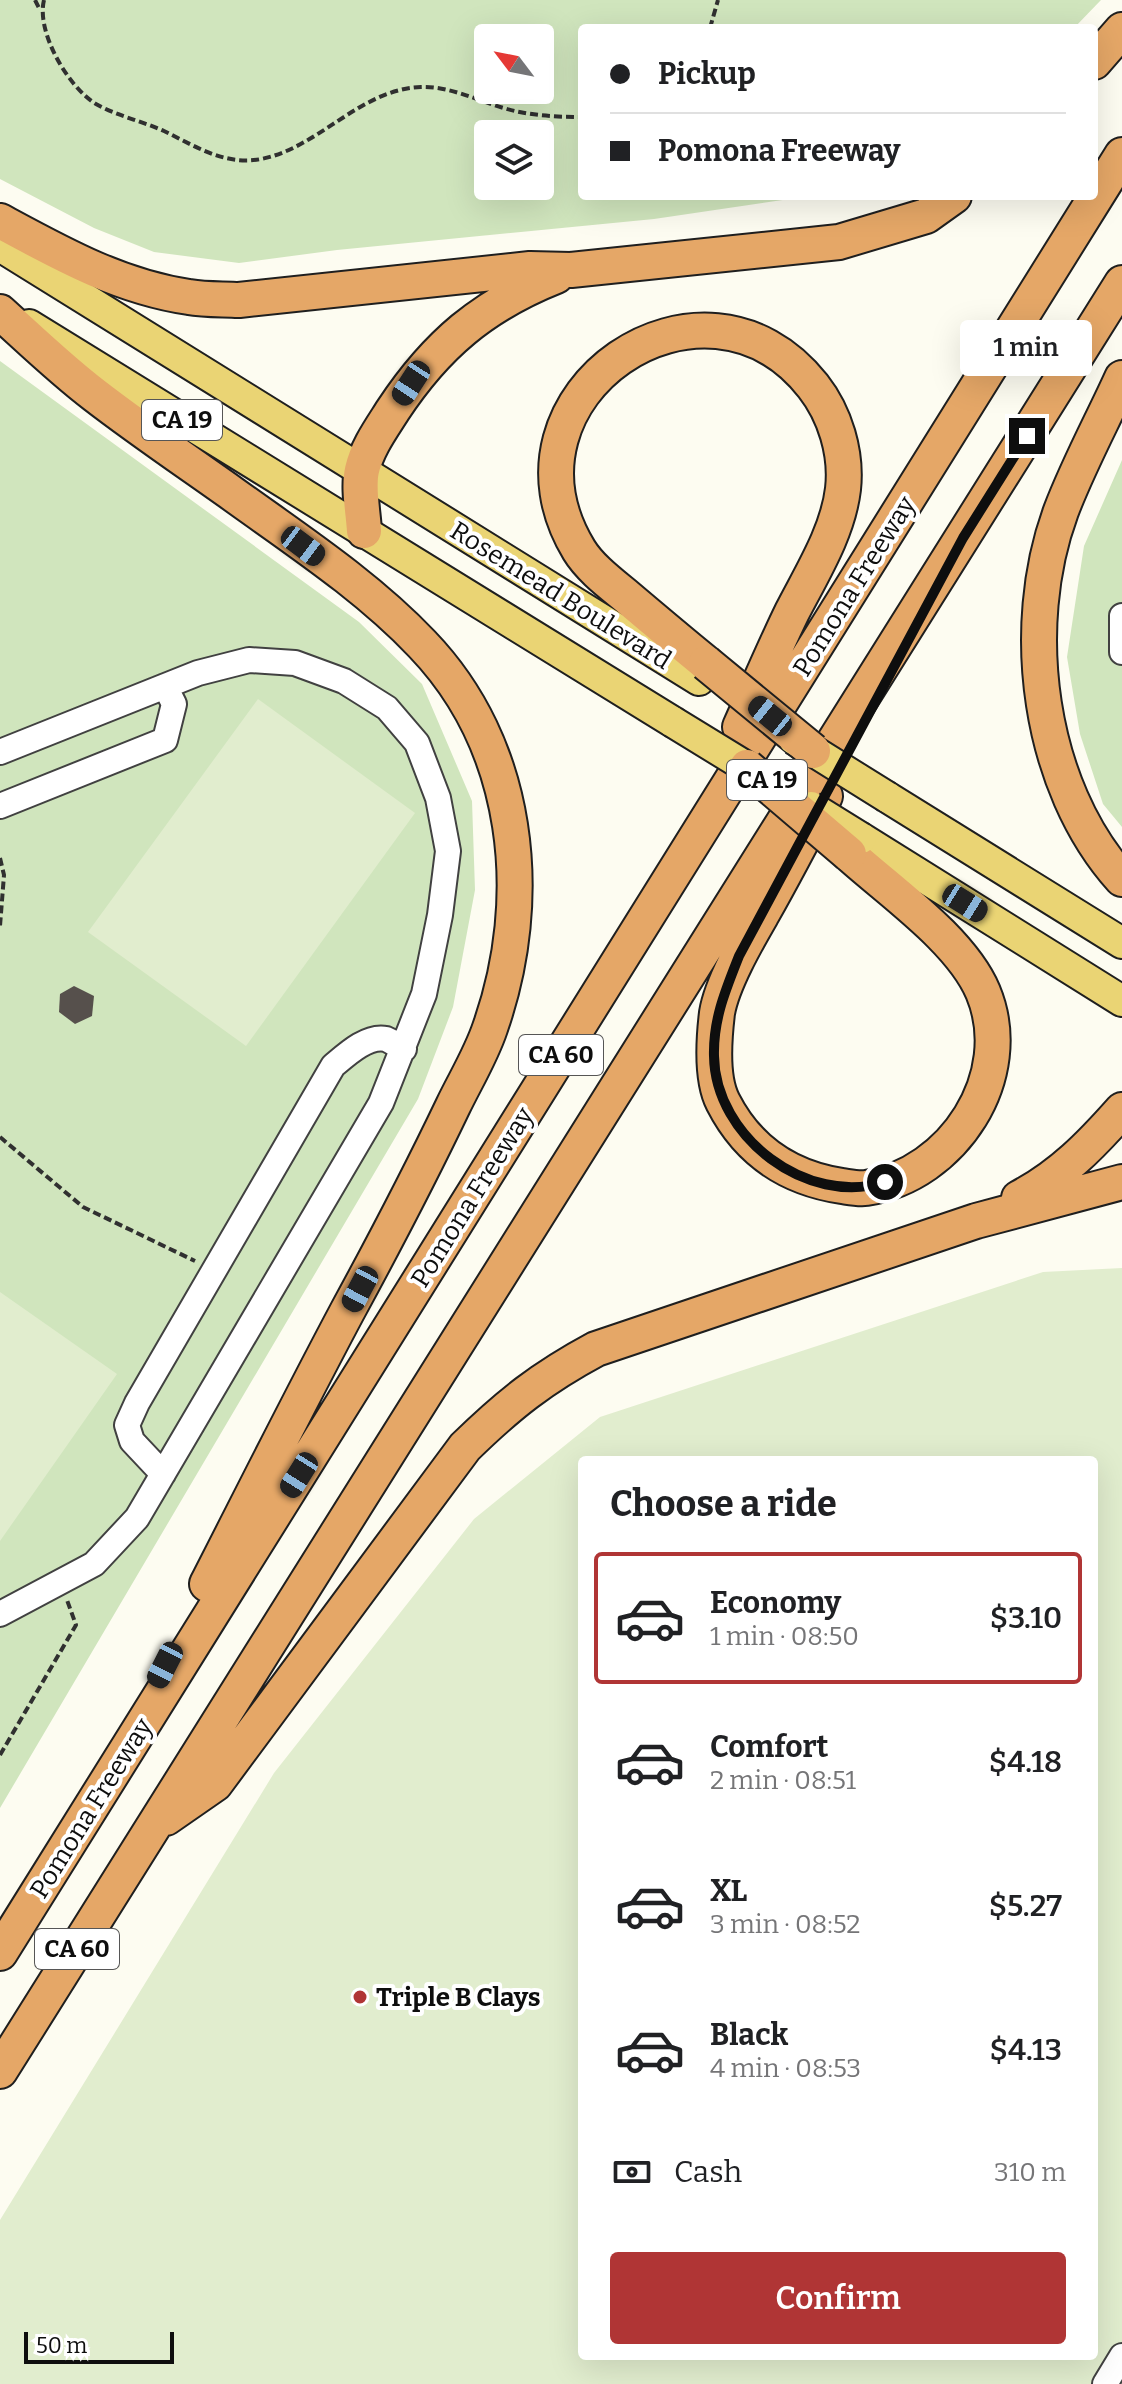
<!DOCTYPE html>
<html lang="en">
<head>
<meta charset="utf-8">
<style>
	:root { --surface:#fff; --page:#f6f6f6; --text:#202124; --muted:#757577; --line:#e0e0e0; --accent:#b03535 }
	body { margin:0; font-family:Bitter,serif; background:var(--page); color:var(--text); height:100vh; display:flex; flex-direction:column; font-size:30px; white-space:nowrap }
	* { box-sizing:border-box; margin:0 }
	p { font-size:26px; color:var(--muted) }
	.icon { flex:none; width:44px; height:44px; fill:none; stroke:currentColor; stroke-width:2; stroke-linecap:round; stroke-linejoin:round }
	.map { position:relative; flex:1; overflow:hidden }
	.panel { position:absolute; left:578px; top:1456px; width:520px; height:904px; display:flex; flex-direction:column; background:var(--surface); border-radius:8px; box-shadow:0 8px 32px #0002 }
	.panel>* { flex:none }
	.banner { position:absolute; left:578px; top:24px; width:520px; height:176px; border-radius:8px; box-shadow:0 8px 32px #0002; display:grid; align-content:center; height:176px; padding:0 32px; background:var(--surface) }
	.needle { width:52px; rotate:302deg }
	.controls { position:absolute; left:474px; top:24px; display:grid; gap:16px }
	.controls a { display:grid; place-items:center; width:80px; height:80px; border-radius:8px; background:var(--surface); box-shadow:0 8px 32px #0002; font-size:40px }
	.scale { position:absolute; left:24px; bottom:20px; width:150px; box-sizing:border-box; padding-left:8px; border:4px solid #0e0e0e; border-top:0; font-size:22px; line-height:28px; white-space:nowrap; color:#0e0e0e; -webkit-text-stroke:6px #fff; paint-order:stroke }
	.end { position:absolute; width:36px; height:36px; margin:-18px; border:10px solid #0e0e0e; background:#fff; box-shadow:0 0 0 4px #fff }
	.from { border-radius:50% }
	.bubble { position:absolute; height:56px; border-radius:8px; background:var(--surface); box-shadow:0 8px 32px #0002; font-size:26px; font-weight:600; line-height:56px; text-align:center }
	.car { position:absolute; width:24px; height:48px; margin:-24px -12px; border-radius:10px; box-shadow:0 0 6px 2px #0007; background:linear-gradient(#222 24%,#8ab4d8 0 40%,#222 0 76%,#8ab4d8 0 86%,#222 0) }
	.banner b { display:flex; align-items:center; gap:28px; height:76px; font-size:30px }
	.banner b+b { border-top:2px solid var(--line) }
	.banner i { width:20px; height:20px; background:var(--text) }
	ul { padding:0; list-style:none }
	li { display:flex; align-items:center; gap:24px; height:132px; margin:0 16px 12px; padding:0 16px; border:4px solid transparent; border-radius:8px }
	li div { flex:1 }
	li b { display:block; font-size:30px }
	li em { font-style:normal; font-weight:600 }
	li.active { border-color:var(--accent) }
	li>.icon { width:72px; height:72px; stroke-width:1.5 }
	h2 { padding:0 32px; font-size:36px; line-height:96px }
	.pay { display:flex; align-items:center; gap:20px; height:88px; padding:0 32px; font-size:30px }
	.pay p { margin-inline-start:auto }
	.primary-button { display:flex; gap:16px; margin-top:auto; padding:16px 32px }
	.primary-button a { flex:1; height:92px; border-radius:8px; background:var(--accent); color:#fff; font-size:32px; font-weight:600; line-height:92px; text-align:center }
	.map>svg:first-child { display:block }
	.green { fill:#d0e5bd; fill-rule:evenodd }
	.pitch { fill:#e1edce; fill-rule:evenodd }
	.building { fill:#56504c }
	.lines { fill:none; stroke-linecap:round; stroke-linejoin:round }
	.minor-casing { stroke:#414141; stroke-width:28 }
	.major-casing { stroke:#1f1f1f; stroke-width:34 }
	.highway-casing { stroke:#1f1f1f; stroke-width:38 }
	.path { stroke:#303030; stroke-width:4; stroke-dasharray:8 4; stroke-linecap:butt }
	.minor { stroke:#fff; stroke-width:24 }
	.major { stroke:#ead474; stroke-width:30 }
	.highway { stroke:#e5a767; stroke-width:34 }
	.major-bridge-casing { stroke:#1f1f1f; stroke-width:34; stroke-linecap:butt }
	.highway-bridge-casing { stroke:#1f1f1f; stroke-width:38; stroke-linecap:butt }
	.major-bridge { stroke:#ead474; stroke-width:30 }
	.highway-bridge { stroke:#e5a767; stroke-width:34 }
	.route { stroke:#0e0e0e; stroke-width:10 }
	.poi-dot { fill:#b03535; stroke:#fff; stroke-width:3 }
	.labels { text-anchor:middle; stroke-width:8; stroke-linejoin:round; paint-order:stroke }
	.shield { fill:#fff; stroke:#565656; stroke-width:2 }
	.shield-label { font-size:24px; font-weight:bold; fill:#0e0e0e }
	.street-label { font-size:26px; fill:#0e0e0e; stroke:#fff }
	.poi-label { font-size:26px; font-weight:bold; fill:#0e0e0e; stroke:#fff; text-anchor:start }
</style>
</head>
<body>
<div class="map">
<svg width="1122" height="2384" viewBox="0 0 1122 2384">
	<rect width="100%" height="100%" fill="#fdfcf1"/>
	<path class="green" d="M0,0H1101L1074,28H582V196H810L654,219L337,250L239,263L154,252L94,228L0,179ZM488,38H540V90H488ZM488,134H540V186H488Z
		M0,361L359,622L422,684L472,801L475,890L453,1007L418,1099L0,1808Z
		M1122,460V827L1103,804L1080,734L1067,657L1084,546Z"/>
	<path class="pitch" d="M258,699L415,813L246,1046L88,932Z
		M1122,1268V2384H0V2220L274,1773L474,1519L600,1417L1043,1272ZM582,1460H1094V2356H582Z
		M0,1292L117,1374L0,1541Z"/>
	<path class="building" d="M74,986L94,996L92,1016L75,1024L59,1012L60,994Z"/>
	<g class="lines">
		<defs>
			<path id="minor" d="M1122,616V652
				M0,752L198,673L249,660L295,663L344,681L387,708L417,743L438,798L448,851L440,915L424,994L381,1103L137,1518L94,1564L0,1614
				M0,806L165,740L174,704L165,686
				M163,1474L132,1441L127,1425L137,1403L333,1066C346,1055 367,1035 386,1039C391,1041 399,1046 404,1049
				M1105,2384L1122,2356"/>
			<path id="major" d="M0,246L699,680
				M29,325L673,722
				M887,797L1122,943
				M861,838L1122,1001"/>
			<path id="highway" d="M1094,62L1122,30
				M0,221C61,254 120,287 189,297C206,300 223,299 239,300L530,269L571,270L839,242L926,216L954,196
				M0,312C31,340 62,370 95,395C139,429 185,460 230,492C295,539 366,585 422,644C520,746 536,897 490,1028C481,1055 465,1081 453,1106C420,1175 385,1242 348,1310C300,1400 254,1492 207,1584
				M1122,378C1102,422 1078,466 1061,511C1018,627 1038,786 1122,879
				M364,531C363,513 358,488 362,470C367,448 381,429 393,410C436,345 483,305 556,276
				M706,663C679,641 653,619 627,597C610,583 590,568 579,550C485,395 704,247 813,386C835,414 847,453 843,489C838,532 812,573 792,612C774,649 757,689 740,727
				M825,796C805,835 784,875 762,914C747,940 722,983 717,1013C714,1038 711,1079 723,1102C748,1151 789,1178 842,1186C849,1187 858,1189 866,1188C953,1175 1018,1076 983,992C961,940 891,892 849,854
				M1019,1198C1061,1176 1091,1145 1122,1110
				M166,1818L215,1784L465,1447C509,1404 542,1378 596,1349L976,1221L1122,1182
				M0,1953L1122,155
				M0,2071L1122,283"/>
		</defs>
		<use href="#minor" class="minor-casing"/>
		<use href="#major" class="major-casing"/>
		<use href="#highway" class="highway-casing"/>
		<path class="path" d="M35,0L40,10
			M44,0C36,32 68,87 96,104C117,116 142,121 164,131C195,146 225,166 261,159C319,148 360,89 421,87C453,86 484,104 515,111C537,116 560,117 582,117
			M710,28L718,0
			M0,858L4,875L0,926
			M0,1137L83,1207L195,1261
			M0,1755L76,1625L67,1600"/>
		<use href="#minor" class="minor"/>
		<use href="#major" class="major"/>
		<use href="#highway" class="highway"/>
		<defs>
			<path id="major-bridge" d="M673,722L766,779
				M794,739L887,797
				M811,807L861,838"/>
			<path id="highway-bridge" d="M706,663L813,751
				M747,767L849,854"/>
		</defs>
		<use href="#major-bridge" class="major-bridge-casing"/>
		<use href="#highway-bridge" class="highway-bridge-casing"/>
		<use href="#major-bridge" class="major-bridge"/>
		<use href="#highway-bridge" class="highway-bridge"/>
	</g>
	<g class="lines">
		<path class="route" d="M885,1182C807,1207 715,1137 714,1056C713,1019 726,989 739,956L963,538L1027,436"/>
	</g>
	<circle class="poi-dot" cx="360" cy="1997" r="8"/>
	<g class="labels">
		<g class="shield">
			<rect x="142" y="400" width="80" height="40" rx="6"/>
			<rect x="727" y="760" width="80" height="40" rx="6"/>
			<rect x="519" y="1035" width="84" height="40" rx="6"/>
			<rect x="35" y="1929" width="84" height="40" rx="6"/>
		</g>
		<g class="shield-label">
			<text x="182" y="428">CA 19</text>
			<text x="767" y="788">CA 19</text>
			<text x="561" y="1063">CA 60</text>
			<text x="77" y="1957">CA 60</text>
		</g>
		<g class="street-label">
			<text transform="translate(854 586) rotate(-58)" y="9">Pomona Freeway</text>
			<text transform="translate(561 595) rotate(32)" y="9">Rosemead Boulevard</text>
			<text transform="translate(472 1197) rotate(-58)" y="9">Pomona Freeway</text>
			<text transform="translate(91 1808) rotate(-58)" y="9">Pomona Freeway</text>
		</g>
		<g class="poi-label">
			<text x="376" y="2006">Triple B Clays</text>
		</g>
	</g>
</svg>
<div class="controls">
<a><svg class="needle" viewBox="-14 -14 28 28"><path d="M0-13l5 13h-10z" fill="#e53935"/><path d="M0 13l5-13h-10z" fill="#757577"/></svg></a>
<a><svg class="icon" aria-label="layers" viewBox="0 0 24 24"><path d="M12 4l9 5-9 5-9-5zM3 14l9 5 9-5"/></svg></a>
</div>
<div class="scale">50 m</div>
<i class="end from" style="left:885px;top:1182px"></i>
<i class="end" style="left:1027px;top:436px"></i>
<div class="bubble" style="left:960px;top:320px;width:132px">1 min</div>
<i class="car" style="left:411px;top:383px;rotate:213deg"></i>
<i class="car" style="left:303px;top:546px;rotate:127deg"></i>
<i class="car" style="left:770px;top:716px;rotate:309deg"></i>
<i class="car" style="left:965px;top:903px;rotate:122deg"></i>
<i class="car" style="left:360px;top:1289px;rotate:208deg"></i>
<i class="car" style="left:299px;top:1475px;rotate:212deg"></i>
<i class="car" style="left:165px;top:1665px;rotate:207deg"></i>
<div class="banner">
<b><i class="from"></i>Pickup</b>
<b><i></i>Pomona Freeway</b>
</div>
<section class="panel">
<h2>Choose a ride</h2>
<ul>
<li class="active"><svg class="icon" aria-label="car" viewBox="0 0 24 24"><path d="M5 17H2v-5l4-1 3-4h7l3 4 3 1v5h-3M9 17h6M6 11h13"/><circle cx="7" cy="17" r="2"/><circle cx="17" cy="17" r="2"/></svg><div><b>Economy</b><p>1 min · 08:50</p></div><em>$3.10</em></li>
<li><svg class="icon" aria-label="car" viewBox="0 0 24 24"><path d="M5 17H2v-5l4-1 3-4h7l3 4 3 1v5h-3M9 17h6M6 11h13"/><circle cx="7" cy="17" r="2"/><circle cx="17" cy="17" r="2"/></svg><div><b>Comfort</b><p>2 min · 08:51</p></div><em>$4.18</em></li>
<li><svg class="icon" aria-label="car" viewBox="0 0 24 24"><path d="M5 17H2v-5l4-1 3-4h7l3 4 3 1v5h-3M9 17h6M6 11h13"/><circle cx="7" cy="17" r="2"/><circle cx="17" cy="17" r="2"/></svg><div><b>XL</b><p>3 min · 08:52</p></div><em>$5.27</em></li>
<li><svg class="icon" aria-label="car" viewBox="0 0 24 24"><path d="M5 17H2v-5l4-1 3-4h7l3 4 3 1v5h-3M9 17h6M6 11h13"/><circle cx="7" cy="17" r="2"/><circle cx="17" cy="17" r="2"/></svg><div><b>Black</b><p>4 min · 08:53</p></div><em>$4.13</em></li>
</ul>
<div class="pay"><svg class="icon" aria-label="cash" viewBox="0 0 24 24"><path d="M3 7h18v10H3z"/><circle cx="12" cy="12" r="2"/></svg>Cash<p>310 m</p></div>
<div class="primary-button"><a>Confirm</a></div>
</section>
</div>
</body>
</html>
